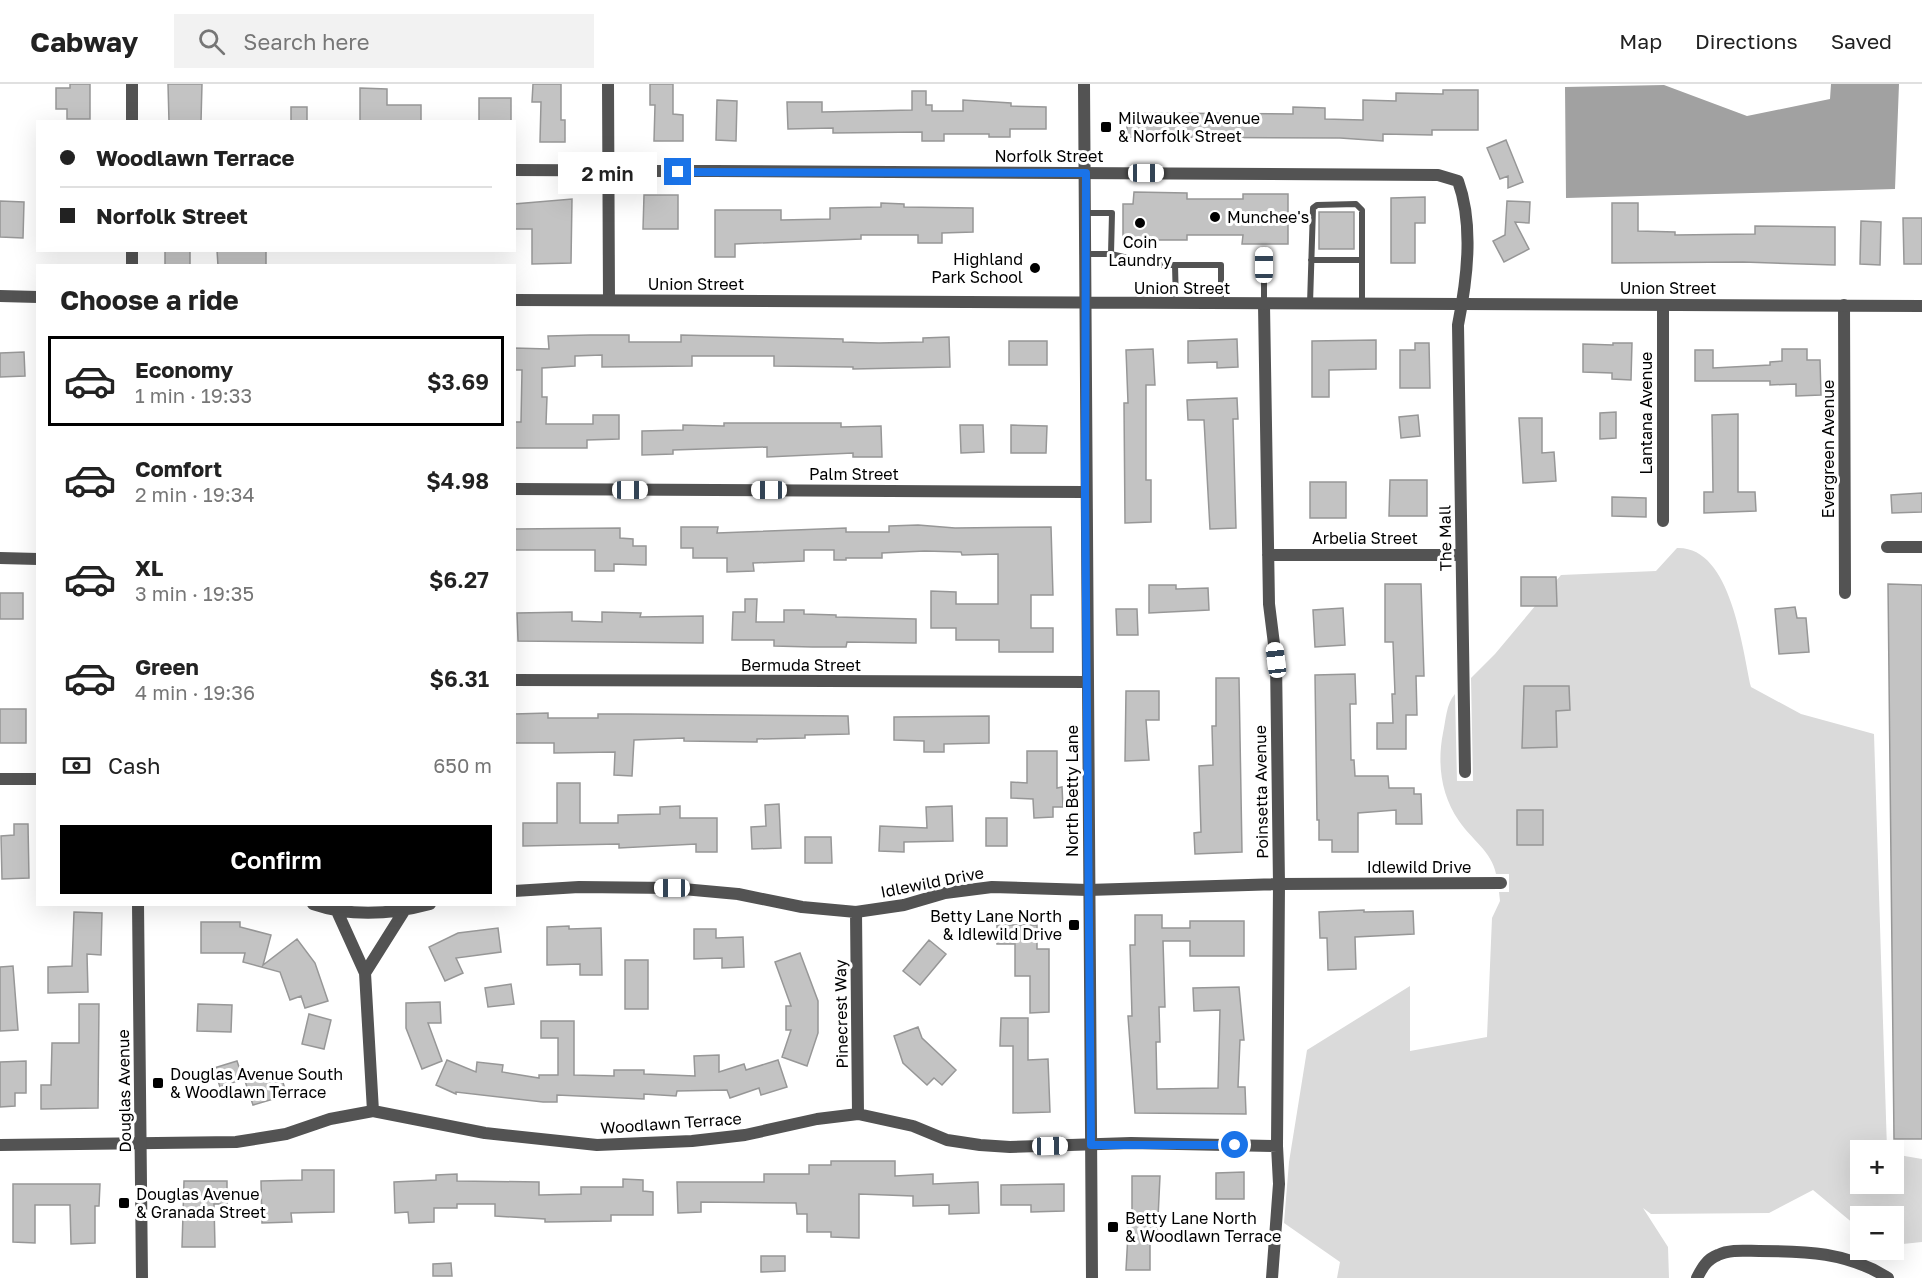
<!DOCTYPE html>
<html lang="en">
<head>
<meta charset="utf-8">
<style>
	:root { --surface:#fff; --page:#f2f2f2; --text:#222; --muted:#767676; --line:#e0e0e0; --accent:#000 }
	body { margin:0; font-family:"Golos Text",sans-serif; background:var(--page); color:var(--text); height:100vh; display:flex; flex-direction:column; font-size:22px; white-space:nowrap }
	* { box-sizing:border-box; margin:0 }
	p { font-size:20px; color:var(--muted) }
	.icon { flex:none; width:33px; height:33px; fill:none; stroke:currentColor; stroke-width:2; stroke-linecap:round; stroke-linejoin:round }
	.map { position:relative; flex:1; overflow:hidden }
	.drawer { position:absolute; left:36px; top:180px; width:480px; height:642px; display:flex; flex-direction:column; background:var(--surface); border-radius:0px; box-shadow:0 6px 24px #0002 }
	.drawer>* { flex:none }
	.hud { position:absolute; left:36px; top:36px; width:480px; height:132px; border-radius:0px; box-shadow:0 6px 24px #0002; display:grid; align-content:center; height:132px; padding:0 24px; background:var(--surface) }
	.tools { position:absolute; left:1850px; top:1056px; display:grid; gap:12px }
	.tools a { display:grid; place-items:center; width:54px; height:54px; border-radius:0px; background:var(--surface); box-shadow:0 6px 24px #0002; font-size:30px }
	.end { position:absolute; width:27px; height:27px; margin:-14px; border:8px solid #1a73e8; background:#fff; box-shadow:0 0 0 3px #fff }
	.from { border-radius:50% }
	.bubble { position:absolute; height:42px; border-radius:0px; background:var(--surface); box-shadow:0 6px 24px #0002; font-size:20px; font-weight:600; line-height:42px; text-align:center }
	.car { position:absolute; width:18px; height:36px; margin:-18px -9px; border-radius:8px; box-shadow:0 0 4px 2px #0007; background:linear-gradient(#fff 24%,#345 0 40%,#fff 0 76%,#345 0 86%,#fff 0) }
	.hud b { display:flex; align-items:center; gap:21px; height:57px; font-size:22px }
	.hud b+b { border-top:2px solid var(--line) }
	.hud i { width:15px; height:15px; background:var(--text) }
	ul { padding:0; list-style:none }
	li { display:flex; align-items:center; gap:18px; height:90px; margin:0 12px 9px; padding:0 12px; border:3px solid transparent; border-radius:0px }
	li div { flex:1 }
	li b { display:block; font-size:22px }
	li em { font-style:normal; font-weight:600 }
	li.on { border-color:var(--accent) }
	li>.icon { width:54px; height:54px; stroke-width:1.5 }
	h2 { padding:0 24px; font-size:27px; line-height:72px }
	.pay { display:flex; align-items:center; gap:15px; height:66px; padding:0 24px; font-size:22px }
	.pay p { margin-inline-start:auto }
	.button { display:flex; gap:12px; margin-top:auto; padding:12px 24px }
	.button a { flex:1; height:69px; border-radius:0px; background:var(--accent); color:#fff; font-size:24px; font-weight:600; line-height:69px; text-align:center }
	header { display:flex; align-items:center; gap:36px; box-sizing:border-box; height:84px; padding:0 30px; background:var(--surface); border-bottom:2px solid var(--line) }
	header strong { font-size:28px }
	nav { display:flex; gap:33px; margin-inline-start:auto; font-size:21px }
	.search { width:420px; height:54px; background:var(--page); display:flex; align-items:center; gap:15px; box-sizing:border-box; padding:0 21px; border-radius:0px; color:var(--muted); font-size:22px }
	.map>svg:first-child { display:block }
	.green { fill:#dadada }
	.water { fill:#a1a1a1 }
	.building { fill:#c3c3c3; stroke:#979797; stroke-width:1.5 }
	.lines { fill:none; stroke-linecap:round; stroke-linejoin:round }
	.service { stroke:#535353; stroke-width:6 }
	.minor { stroke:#535353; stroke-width:12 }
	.tertiary { stroke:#535353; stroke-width:12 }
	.route { stroke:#1a73e8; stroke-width:8 }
	.poi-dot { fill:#000; stroke:#fff; stroke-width:2 }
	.labels { text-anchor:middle; stroke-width:6; stroke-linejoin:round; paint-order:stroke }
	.poi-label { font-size:16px; fill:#000; stroke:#fff; text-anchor:start }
	.street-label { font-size:16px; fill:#000; stroke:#fff }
</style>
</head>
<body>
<header>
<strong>Cabway</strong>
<div class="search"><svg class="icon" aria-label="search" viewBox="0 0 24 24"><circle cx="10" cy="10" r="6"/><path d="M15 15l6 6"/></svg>Search here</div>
<nav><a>Map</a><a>Directions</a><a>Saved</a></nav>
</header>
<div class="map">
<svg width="1922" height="1194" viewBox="0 0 1922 1194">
	<rect width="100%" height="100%" fill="#fff"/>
	<path class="green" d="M1677,464C1731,462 1742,563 1751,603L1801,630L1874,650L1887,1066H1860V1100H1893V1070L1922,1075V1158L1893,1161V1132H1860V1145L1813,1106L1769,1129L1651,1130L1643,1124L1668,1163L1669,1194H1337L1340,1178L1284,1139L1289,1078L1307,966L1410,902V967L1487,953L1492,834L1500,817L1499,808H1509V790H1496C1492,768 1471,755 1459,737C1441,711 1437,680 1443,649C1446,636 1446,620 1455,610L1457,697H1473L1471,594L1495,570L1561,491L1656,487Z"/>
	<path class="water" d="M1831,0H1899L1895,105L1566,114L1565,3L1664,1L1747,32L1830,15Z"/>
	<path class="building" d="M70,0H90V35H67V25H56V4H70Z
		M168,0H202L201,38H169Z
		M533,0H561V36H565V58H540L541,18H532Z
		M650,0H673V30L683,31V57H654L655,21H650Z
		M360,4L387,5V21H421V38H360Z
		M1443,6H1478V46H1432V51L1383,50V57L1340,54L1127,53V29L1293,30V23L1325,24V35L1363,36V16L1396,17V9L1443,10Z
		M912,7H926V21H932V27H963V16L1011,19V22L1046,23V45H1010V53H989V50H944V57H922V48L833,49V44L788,45L787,18H822V28L912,26Z
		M479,14H511V38H479Z
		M717,16L737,17L736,57L716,56Z
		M291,23H307V38H291Z
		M1506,56L1523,98L1508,104V92L1500,95L1487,64Z
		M1134,108L1187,109V115H1243V110H1288V160H1242L1243,151H1187V156H1123V120H1133Z
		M644,111H678V145H643Z
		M1425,113V139H1415V179H1391V114Z
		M572,115L571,179L532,180V145H514V120Z
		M0,117L24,118L23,154L0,153Z
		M1507,117L1530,118L1529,139L1515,138L1529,165L1504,178L1493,157L1505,151Z
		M881,119L904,120V123L973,124V148L942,149V159H918V151H861V155L735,160V173H715V126H781V136L830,135V124L881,123Z
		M1612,119H1638V147L1675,148V151L1755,150V142L1835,143V181L1743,178L1612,179Z
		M1319,128H1354V165H1319Z
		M1903,134H1922V180H1904Z
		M1861,137L1881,138L1880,181L1860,180Z
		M165,166H190V182H165Z
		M217,166H266V182H218Z
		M590,251H629V258H681V251L843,255V258L879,259L923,258V254L949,253L950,283L853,285V283L774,282V272H692V282L602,283V271L575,272V282L542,284V313H547L546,340H593V331H619V355L587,356V364H514V338H521L522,286H514V264L549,265L548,252Z
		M1237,255L1238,283L1217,284V278L1188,279V257Z
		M1376,256V285L1329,286V313H1312V257Z
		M1009,257H1047V281H1009Z
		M1415,259H1429L1430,304H1400V266H1415Z
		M1613,259H1632L1631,296L1612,295V289L1583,288V260L1613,261Z
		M1153,265L1155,301H1146V396H1151V438L1125,439L1124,319H1128L1126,266Z
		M1782,265H1807V276H1820L1821,311L1796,312V300L1770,301V297H1695V266H1713V284L1770,281V278L1782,277Z
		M24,268L25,292L0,293V269Z
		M1237,314L1238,335H1233L1236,444L1210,445L1204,336H1188L1187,316Z
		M1616,328V354L1600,355V329Z
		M1738,330V408H1755L1756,427L1704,429V408H1713L1712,331Z
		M1418,331L1420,352L1401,354L1399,333Z
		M1519,334H1542V369L1554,368L1556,397L1523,399Z
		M724,339H841V343L881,342L882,373H853V369L767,373V363L673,366V370L642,371V347L683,346V341L724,342Z
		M960,341H983L984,368L961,369Z
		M1011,341L1047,342L1046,369H1011Z
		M1390,396H1427V432H1389Z
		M1310,398H1346V434H1310Z
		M1922,409V428L1892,429L1891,411Z
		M1612,413L1646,414V433L1612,432Z
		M918,441L955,444L1051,443L1053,511H1031V544H1053V568H999V556H956V544H931V507L956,508V520H998V470L962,471L961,468L925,467L882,469V474H846V476H834V466H804V477L753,479L754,487L727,488V474H693V464H681V443H718L717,449L846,444V448H889V442Z
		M620,444V454L633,455V462H646V481L614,480V487H595V466H514V445Z
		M1521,493H1556L1557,522H1521Z
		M1385,500H1421L1424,592H1416L1417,631H1406V665H1377V639H1393L1392,610H1395L1393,558H1385Z
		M1888,500L1922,501V1055H1894Z
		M1149,501H1176V505L1208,504L1209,526L1149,529Z
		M0,509H23V535H0Z
		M745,515H757L756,538H784V526H804V530L836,531V533L916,535V559L847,558L846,563H812L774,562V556H732L733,528H745Z
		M1795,523L1797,534H1806L1809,568L1779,570L1775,525Z
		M1343,524L1345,561L1315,563L1313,526Z
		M1116,525H1137L1138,551H1117Z
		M572,528V537L602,538V528L641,529L640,533L703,532V559L518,557L517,529Z
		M1355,590L1356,620H1350L1351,676H1354L1355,692H1388L1389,704H1414V710H1421L1422,740H1396V726L1358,729V768H1332V756H1319V736H1317L1315,591Z
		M1216,594H1239L1242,768L1195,770L1194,749L1201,748L1199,682L1213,681L1212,642H1216Z
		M1524,602H1569L1570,626L1556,627L1557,663L1522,664Z
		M1126,607H1159V636H1146L1149,676L1125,677Z
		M0,625H26V659H0Z
		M548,629V634H598V630H629L848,632L849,650L805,651V654L757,655V658L684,657V654L634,656L632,692L614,691L615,668L554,669V659H514V630Z
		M989,632V659L944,660V668H924V657L894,656V633Z
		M1027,667H1057V704L1062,703L1063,723H1053V733L1034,734L1033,715L1011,714V698L1027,699Z
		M557,699H580V739H618V731L660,730V723L680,722V734H717V768H696V760L619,764V760L523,762V739H557Z
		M779,720L781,764L752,765L751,743L766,742L765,721Z
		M952,722L953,757L904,758V768L879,767L880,742L927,744L926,723Z
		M1517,726H1543V761H1517Z
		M986,734H1007V762H986Z
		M14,740H28L29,794L2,795L1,752L14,751Z
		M805,753H831L832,779H805Z
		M1364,826V828L1413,827L1414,850L1355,853L1356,885L1328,886L1327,854H1320L1319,828Z
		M74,828L102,829L101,871L87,870L88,908L48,909V883L72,882Z
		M1135,831H1162V844H1190V837H1244V872H1190V857H1163L1165,923H1159L1160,958H1156L1157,1005L1218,1004L1220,926L1194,927L1193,904L1239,903L1244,956H1240L1238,1003H1245L1246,1030L1135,1029L1128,932H1132L1130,861H1135Z
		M201,838H240V843L271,851L263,881L297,855L315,879L328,917L305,924L301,912L290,916L280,888L243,878L245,869H201Z
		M997,841H1037V865H1049V928L1030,929V892H1015V860H997Z
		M569,842V845L601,844L602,891H580V880L547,881V843Z
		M498,844L501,868L456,874L463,889L445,897L429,863L458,849Z
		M694,845H716V854L743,853L744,883L722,884V874L694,875Z
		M929,856L946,870L920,901L903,887Z
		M800,869L818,917V949L807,982L782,973L791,946H786V922H791L775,878Z
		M625,876H648V925H625Z
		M13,882L18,946L0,947V883Z
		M511,900L514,920L488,923L485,904Z
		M440,918L441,939H428L442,977L422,985L406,944V919Z
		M79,920H99L98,1024L41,1025V1001H51L52,959H79Z
		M198,920L232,921L231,948L197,947Z
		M309,930L331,936L324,965L302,960Z
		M1001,934H1028V976L1048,975L1050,1028L1013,1029V962H1000Z
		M541,937H574V991L614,992V986H644V990L695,992L694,972L719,971V988L744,980L746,986L778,976L787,1003L761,1011L759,1004L730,1014L727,1006L677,1007L676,1012L644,1010V1015L557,1011V1018H543L456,1008V1010L436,1001L447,976L476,988L477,978L503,981L502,988L539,994V991H558V954H541Z
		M918,943L922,954L956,986L942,1001L934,994L927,1001L903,979L894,952Z
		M26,977V1009H15V1022L0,1023V978Z
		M237,977L243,995L220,1003L214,984Z
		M279,986L287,1011L253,1021L245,997Z
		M831,1077H895V1092L933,1090V1100L978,1098L979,1129L949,1130V1121L913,1122V1112L859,1110V1154L831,1153V1148H807V1130H797L796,1119L701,1118V1128L678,1129L677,1098H764V1090H809V1081H831Z
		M302,1086H334V1128L291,1129L292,1138L262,1139L261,1097L302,1096Z
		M1244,1088V1115H1216V1089Z
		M457,1090V1097L539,1098V1111L581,1110V1103H623V1095L643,1096V1107L653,1108V1131H611V1137L545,1138V1135L495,1132V1120H457V1124H434V1138L409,1139L408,1128L395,1129L394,1098L436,1096V1091Z
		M1132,1092H1160L1157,1155L1150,1154V1186H1126L1129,1132H1132Z
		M184,1097H227V1120H214L215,1163H182Z
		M13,1100H100L99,1122H95V1159L71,1160L70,1121H35V1159L13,1158Z
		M1064,1100V1127L1031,1128V1121H1001V1101Z
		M761,1172H785V1187L761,1188Z
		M451,1179L452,1192H433V1180Z"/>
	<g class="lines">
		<path class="service" d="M1086,129H1112L1111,170L1158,181H1221V220
			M1264,166V220
			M1086,170H1111
			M1311,176H1362
			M1175,181L1176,220
			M1310,220L1313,124L1317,121L1356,120L1362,126V220"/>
		<path class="minor" d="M608,0L609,216
			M514,86L1438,91L1458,97C1474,141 1467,196 1458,241L1465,688
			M1264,221L1269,520L1276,576L1279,800L1277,1062L1279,1100L1272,1194
			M1663,221V437
			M1844,221L1845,509
			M514,405L1085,408
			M1887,463H1922
			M1268,471H1461
			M0,474L38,475
			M514,596L1087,598
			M0,695H38
			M514,807L579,803L672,804L738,810L802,823L856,828L904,821L945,809L992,803L1088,806L1279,800L1501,799
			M313,820C351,833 393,830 430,820
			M336,825L365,889L373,1027
			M856,828L858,1030
			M365,889L404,827
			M0,1061L236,1058L286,1050L330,1035L373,1027L485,1049L597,1061L692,1057L745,1051L817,1035L858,1030L913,1042L947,1056L980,1061L1010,1063L1131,1059L1277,1062
			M1697,1194C1702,1184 1707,1175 1718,1171C1730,1165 1746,1167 1759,1167C1805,1167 1848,1168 1888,1194"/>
		<path class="tertiary" d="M1084,0L1092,1194
			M132,38V0
			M132,166V182
			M0,212L38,213
			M514,216L1922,222
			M138,820L142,1194"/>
	</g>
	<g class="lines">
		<path class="route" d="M678,88L1086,89L1085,408L1091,1061H1235"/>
	</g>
	<g class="poi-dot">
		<rect x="1100" y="37" width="12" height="12" rx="3"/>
		<circle cx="1215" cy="133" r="6"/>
		<circle cx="1140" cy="139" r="6"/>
		<circle cx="1035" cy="184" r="6"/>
		<rect x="1068" y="835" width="12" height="12" rx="3"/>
		<rect x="152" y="993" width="12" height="12" rx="3"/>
		<rect x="118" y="1113" width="12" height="12" rx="3"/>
		<rect x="1107" y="1137" width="12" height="12" rx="3"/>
	</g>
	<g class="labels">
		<g class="poi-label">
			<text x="1118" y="40">Milwaukee Avenue<tspan x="1118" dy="18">&amp; Norfolk Street</tspan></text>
			<text x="1227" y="139">Munchee's</text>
			<text x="1140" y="164" text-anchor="middle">Coin<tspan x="1140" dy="18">Laundry</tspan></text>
			<text x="1023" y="181" text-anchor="end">Highland<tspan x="1023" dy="18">Park School</tspan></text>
			<text x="1062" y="838" text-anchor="end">Betty Lane North<tspan x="1062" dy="18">&amp; Idlewild Drive</tspan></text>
			<text x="170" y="996">Douglas Avenue South<tspan x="170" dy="18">&amp; Woodlawn Terrace</tspan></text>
			<text x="136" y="1116">Douglas Avenue<tspan x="136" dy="18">&amp; Granada Street</tspan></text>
			<text x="1125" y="1140">Betty Lane North<tspan x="1125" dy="18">&amp; Woodlawn Terrace</tspan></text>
		</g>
		<g class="street-label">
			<text x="1049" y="78">Norfolk Street</text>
			<text x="696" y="206">Union Street</text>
			<text x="1182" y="210">Union Street</text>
			<text x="1668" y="210">Union Street</text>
			<text transform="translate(1646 329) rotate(-90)" y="6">Lantana Avenue</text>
			<text transform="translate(1828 365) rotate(-90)" y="6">Evergreen Avenue</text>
			<text x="854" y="396">Palm Street</text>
			<text x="1365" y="460">Arbelia Street</text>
			<text transform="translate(1445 454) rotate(-91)" y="6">The Mall</text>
			<text x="801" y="587">Bermuda Street</text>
			<text transform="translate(1072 707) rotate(-90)" y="6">North Betty Lane</text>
			<text transform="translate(1261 708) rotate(-91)" y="6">Poinsetta Avenue</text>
			<text x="1419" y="789">Idlewild Drive</text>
			<text transform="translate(932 798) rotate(-11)" y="6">Idlewild Drive</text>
			<text transform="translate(841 930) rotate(-91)" y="6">Pinecrest Way</text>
			<text transform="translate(124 1007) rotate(-91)" y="6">Douglas Avenue</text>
			<text transform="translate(671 1039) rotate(-4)" y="6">Woodlawn Terrace</text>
		</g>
	</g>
</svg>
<div class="tools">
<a>+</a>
<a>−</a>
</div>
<i class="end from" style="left:1235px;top:1061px"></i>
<i class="end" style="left:678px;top:88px"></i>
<div class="bubble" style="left:558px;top:68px;width:99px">2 min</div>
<i class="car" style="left:1146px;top:89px;rotate:90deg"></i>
<i class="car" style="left:1264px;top:181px;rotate:0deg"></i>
<i class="car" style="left:630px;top:406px;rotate:90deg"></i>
<i class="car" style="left:769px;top:406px;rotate:270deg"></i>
<i class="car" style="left:1276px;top:576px;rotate:353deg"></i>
<i class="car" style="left:672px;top:804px;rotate:270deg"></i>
<i class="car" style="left:1050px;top:1062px;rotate:89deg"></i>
<div class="hud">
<b><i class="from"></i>Woodlawn Terrace</b>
<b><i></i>Norfolk Street</b>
</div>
<section class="drawer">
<h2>Choose a ride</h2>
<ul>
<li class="on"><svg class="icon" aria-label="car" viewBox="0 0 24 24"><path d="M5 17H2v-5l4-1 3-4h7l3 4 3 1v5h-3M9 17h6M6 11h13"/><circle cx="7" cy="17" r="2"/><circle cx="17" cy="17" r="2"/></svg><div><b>Economy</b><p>1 min · 19:33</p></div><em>$3.69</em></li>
<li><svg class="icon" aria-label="car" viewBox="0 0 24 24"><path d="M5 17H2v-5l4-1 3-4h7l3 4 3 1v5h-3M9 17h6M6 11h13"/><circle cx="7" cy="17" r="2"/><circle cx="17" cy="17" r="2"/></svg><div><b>Comfort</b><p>2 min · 19:34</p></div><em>$4.98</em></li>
<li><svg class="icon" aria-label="car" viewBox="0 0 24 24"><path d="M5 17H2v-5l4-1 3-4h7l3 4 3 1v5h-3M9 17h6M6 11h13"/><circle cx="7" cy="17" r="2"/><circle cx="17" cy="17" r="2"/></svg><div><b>XL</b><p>3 min · 19:35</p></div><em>$6.27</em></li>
<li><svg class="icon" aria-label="car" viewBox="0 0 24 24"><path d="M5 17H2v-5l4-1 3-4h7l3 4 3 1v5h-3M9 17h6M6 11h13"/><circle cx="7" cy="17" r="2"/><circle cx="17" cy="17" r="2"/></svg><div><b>Green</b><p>4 min · 19:36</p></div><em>$6.31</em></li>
</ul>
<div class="pay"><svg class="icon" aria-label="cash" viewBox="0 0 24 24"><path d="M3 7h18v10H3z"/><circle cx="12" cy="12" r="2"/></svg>Cash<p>650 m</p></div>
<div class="button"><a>Confirm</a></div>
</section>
</div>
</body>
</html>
